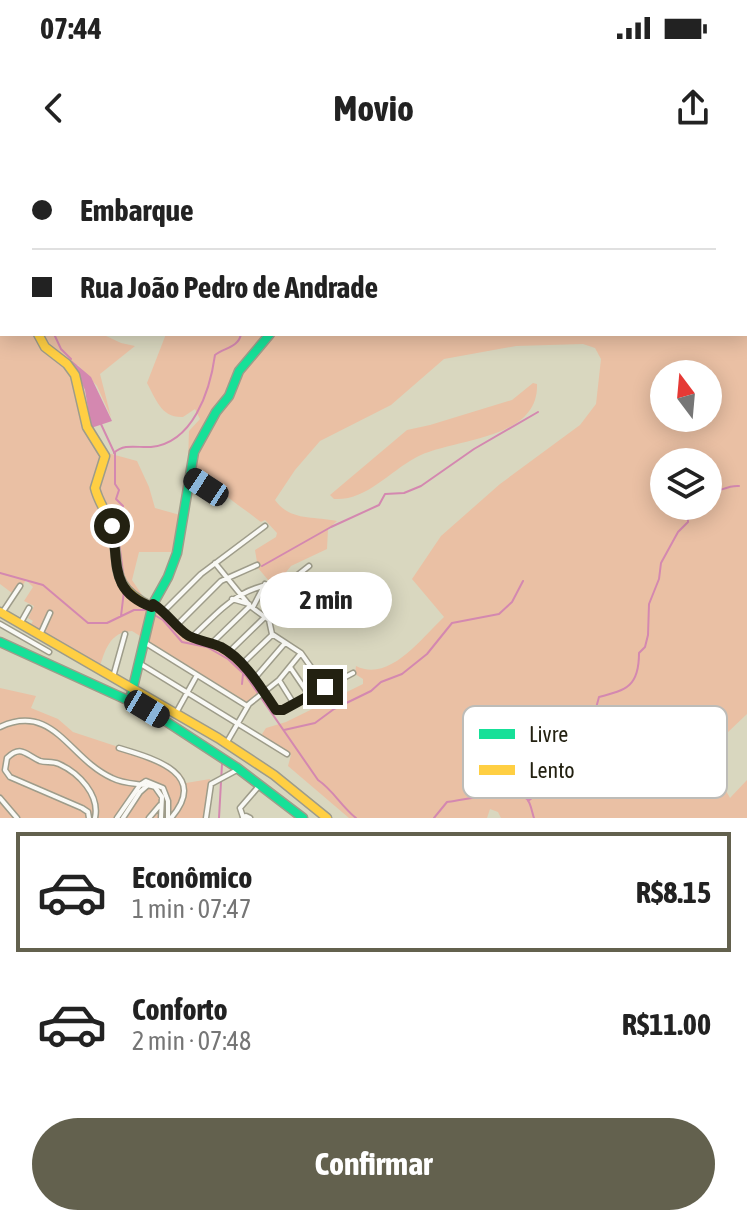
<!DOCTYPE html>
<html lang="pt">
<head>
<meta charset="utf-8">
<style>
	:root { --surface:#fff; --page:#f6f6f6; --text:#222; --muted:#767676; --line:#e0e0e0; --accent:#63614e }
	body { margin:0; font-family:"Asap Condensed",sans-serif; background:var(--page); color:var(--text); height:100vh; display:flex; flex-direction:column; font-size:30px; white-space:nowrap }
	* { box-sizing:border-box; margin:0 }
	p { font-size:26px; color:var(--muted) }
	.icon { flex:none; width:44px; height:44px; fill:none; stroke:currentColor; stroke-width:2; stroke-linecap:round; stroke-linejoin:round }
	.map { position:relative; height:658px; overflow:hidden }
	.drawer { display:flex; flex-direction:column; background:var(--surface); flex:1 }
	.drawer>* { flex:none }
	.guide { position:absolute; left:0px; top:0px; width:748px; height:176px; box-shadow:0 4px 20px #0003; display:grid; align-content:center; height:176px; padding:0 32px; background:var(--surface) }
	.needle { width:52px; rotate:344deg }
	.buttons { position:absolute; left:650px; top:200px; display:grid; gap:16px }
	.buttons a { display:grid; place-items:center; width:72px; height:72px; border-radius:50%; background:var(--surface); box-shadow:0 4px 20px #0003; font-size:40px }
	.end { position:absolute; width:36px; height:36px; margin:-18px; border:10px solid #232111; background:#fff; box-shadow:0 0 0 4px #fff }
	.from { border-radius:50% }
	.bubble { position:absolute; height:56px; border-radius:28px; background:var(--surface); box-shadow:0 4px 20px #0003; font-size:26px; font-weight:700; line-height:56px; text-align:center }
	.car { position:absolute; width:24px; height:48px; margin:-24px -12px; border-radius:10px; box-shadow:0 0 6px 2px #0007; background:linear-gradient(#222 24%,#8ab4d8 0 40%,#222 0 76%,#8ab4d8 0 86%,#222 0) }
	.guide b { display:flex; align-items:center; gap:28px; height:76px; font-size:30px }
	.guide b+b { border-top:2px solid var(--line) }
	.guide i { width:20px; height:20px; background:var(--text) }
	ul { padding:14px 0 0; list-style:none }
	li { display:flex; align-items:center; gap:24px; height:120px; margin:0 16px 12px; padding:0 16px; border:4px solid transparent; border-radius:0px }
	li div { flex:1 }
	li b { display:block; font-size:30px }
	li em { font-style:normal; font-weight:700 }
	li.active { border-color:var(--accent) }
	li>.icon { width:72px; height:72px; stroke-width:1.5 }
	.action { display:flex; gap:16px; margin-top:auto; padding:16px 32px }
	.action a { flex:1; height:92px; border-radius:48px; background:var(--accent); color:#fff; font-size:32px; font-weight:700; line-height:92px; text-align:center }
	.status { display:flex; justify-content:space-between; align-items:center; height:56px; padding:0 40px; background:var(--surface); direction:ltr }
	.status svg { height:22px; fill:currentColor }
	header { display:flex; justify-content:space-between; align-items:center; height:104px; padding:0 32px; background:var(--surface); font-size:36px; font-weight:700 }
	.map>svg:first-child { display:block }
	.green { fill:#eac0a4; fill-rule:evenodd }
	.water { fill:#d488b0 }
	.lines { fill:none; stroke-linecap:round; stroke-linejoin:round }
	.stream { stroke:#d488b0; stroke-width:2 }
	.street-casing { stroke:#9e9c8a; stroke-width:7 }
	.fast-casing { stroke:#9e9c8a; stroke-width:11 }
	.slow-casing { stroke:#9e9c8a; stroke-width:11 }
	.street { stroke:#f9f9f5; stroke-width:4 }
	.fast { stroke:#16e098; stroke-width:8 }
	.slow { stroke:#ffcf43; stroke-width:8 }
	.route { stroke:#232111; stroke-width:10 }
	.key { fill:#fff; stroke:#bdbcb8; stroke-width:2 }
	.key-label { font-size:22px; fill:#232111 }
</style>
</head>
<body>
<div class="status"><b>07:44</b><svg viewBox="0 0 49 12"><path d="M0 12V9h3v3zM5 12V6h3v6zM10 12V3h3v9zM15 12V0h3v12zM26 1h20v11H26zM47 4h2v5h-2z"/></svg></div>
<header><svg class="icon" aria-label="back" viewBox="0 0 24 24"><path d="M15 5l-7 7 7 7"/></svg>Movio<svg class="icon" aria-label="share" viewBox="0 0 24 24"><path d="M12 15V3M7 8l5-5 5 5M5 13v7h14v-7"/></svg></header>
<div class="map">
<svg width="747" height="658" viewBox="0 0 747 658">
	<rect width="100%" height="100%" fill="#d9d7bf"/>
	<path class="green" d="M0,0H181L2,2V174H102L121,183L135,186L100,214L111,257L97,226L78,205L72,207L83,223L91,268L104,292L137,301L149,327L155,348L180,355L174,392H139L132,420L144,438L153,440L155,448L189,478L207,482L239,502L265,535L251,545L132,471C109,472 105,491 99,509L29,467L33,461L28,458L34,446L24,441L33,427L26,420L16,436L0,424Z
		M340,0H747V554L706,593L662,613L700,621L720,620L730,638L747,620V658H501L498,652L490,649L487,658H349L288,606L291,595L269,583L262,574L266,568L286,562L363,524V519L355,514L356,506C390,523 422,477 444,457L412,419L441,376L500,324L580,265L596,244L601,199L595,188L583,184L516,186L444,199L391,245L320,281L295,310L275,340C290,361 312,356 337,361L328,369L327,389L291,406L274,427L258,408L255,390L276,377L277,373L265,360L261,362C236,343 209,325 188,302L189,271L200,259L195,249L183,257C161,258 156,239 147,223L166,174H746V2H337ZM664,214H708V258H664ZM664,302H708V346H664Z
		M533,223L537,224C539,282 450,278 415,298C389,312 366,341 334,339L330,335L407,270L430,265L512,240Z
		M0,528L36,536L31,548L58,559L73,572L167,603L182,615L186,623L210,619L205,658H0Z"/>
	<path class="water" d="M71,200L91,217L112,261L91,268L85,230Z"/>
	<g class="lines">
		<path class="stream" d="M338,2L339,0
			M0,97L2,100
			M54,174L61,189L71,199
			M100,262L114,292
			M114,293C124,283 138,288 151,287C193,283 210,231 215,195C224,188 239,187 241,174
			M115,293V324L119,330L116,339L123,346L119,382L124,420
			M708,333C720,332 727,325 739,326
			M262,406L331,367L379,345L385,334L404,333L421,326L474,289L538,252
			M0,413L43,425L88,463H107L134,450H146L163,460L182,482L207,487L228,499L246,516L318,620C333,630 341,646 356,658
			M121,456L124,431
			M242,524L243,514
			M284,570L315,563L334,549L371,531L381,522L402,514L427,494L452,463L499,454L512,442L523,421
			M528,641L544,629L556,610L584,594L583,577L599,562V553L596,548L599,537C627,530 639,526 639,493L645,487L648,475L649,444L659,419L661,403L678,372L688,362L687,346
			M219,658L222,604
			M434,658L447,642C462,640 516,628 527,639C531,643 532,653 534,658"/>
		<defs>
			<path id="street" d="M333,2L334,0
				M0,131L2,132
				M190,317L206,327
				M215,403L250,446L269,460L272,474L301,493L325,527
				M232,439L249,444
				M154,444L188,477L212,483L229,492L242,504L278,551L283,550L353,513
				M253,447L265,424
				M164,451L201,414L265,366
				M2,453L20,426
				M269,460L290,421L309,406
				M0,464L49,492
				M20,464L29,448
				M177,465L221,421L257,405
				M40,475L50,453
				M192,477C227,444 239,426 290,421
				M144,482L247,546
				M212,483L250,446
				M229,492L266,456
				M139,503L287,594
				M242,504L272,475
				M290,507L309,535
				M113,517L125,474
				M254,519L285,483
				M279,520L294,544
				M176,553L197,515
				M0,567C54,542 69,599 112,618C125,625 141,623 155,627L162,637L161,658
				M227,582L249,544L279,520L301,493
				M119,588C152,598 210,613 171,658
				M0,638L17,658
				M243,657L240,648L259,626
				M89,658L88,652L82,648L10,617L5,610L7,598C21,584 26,595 40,601C46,603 52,601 59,604C79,613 100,635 95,658
				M117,658L140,625L146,621L163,628L168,641V658
				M123,658L140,632L148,625
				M149,658L160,645
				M206,658L211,624L237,610
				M243,658L246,656L250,658"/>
			<path id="fast" d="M0,482L147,549L236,607L303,658
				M130,540L153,444L168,417L177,393L194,292L216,252L229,236L239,211L270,174"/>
			<path id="slow" d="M38,174L45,187L67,204L75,215L87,267L105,296L95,328C98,341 106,351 110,363C123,404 104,423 152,447
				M0,452L218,578L274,615L327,658"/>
		</defs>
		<use href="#street" class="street-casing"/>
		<use href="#fast" class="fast-casing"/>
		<use href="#slow" class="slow-casing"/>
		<use href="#street" class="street"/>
		<use href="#fast" class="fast"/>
		<use href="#slow" class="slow"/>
	</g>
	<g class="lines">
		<path class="route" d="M112,366C119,404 109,431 152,447L153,444C166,452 174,465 186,474C193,480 211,482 221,487C245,500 261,528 276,550H283L325,527"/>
	</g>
	<rect x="463" y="546" width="264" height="92" rx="12" class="key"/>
	<rect x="479" y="569" width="36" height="10" fill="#16e098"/>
	<rect x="479" y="605" width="36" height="10" fill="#ffcf43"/>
	<g class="key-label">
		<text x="529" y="582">Livre</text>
		<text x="529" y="618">Lento</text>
	</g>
</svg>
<div class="buttons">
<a><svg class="needle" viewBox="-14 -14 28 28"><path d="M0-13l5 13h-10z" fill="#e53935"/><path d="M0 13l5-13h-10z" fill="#767676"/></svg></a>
<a><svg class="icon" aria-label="layers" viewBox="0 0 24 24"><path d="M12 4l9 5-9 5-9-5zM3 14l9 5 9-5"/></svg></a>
</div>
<i class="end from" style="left:112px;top:366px"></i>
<i class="end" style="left:325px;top:527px"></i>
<div class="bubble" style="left:260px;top:412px;width:132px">2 min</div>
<i class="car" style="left:206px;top:327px;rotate:303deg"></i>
<i class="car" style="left:147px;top:549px;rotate:121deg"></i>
<div class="guide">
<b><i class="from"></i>Embarque</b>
<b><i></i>Rua João Pedro de Andrade</b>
</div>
</div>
<section class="drawer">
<ul>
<li class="active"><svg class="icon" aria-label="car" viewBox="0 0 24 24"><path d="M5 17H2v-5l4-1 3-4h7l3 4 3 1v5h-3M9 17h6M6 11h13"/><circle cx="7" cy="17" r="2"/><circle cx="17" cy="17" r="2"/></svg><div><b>Econômico</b><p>1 min · 07:47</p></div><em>R$8.15</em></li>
<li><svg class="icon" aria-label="car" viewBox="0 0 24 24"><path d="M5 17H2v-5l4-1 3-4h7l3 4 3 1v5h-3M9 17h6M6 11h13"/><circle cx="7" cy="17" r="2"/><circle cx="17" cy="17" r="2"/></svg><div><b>Conforto</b><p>2 min · 07:48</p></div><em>R$11.00</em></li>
</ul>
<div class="action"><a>Confirmar</a></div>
</section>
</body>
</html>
